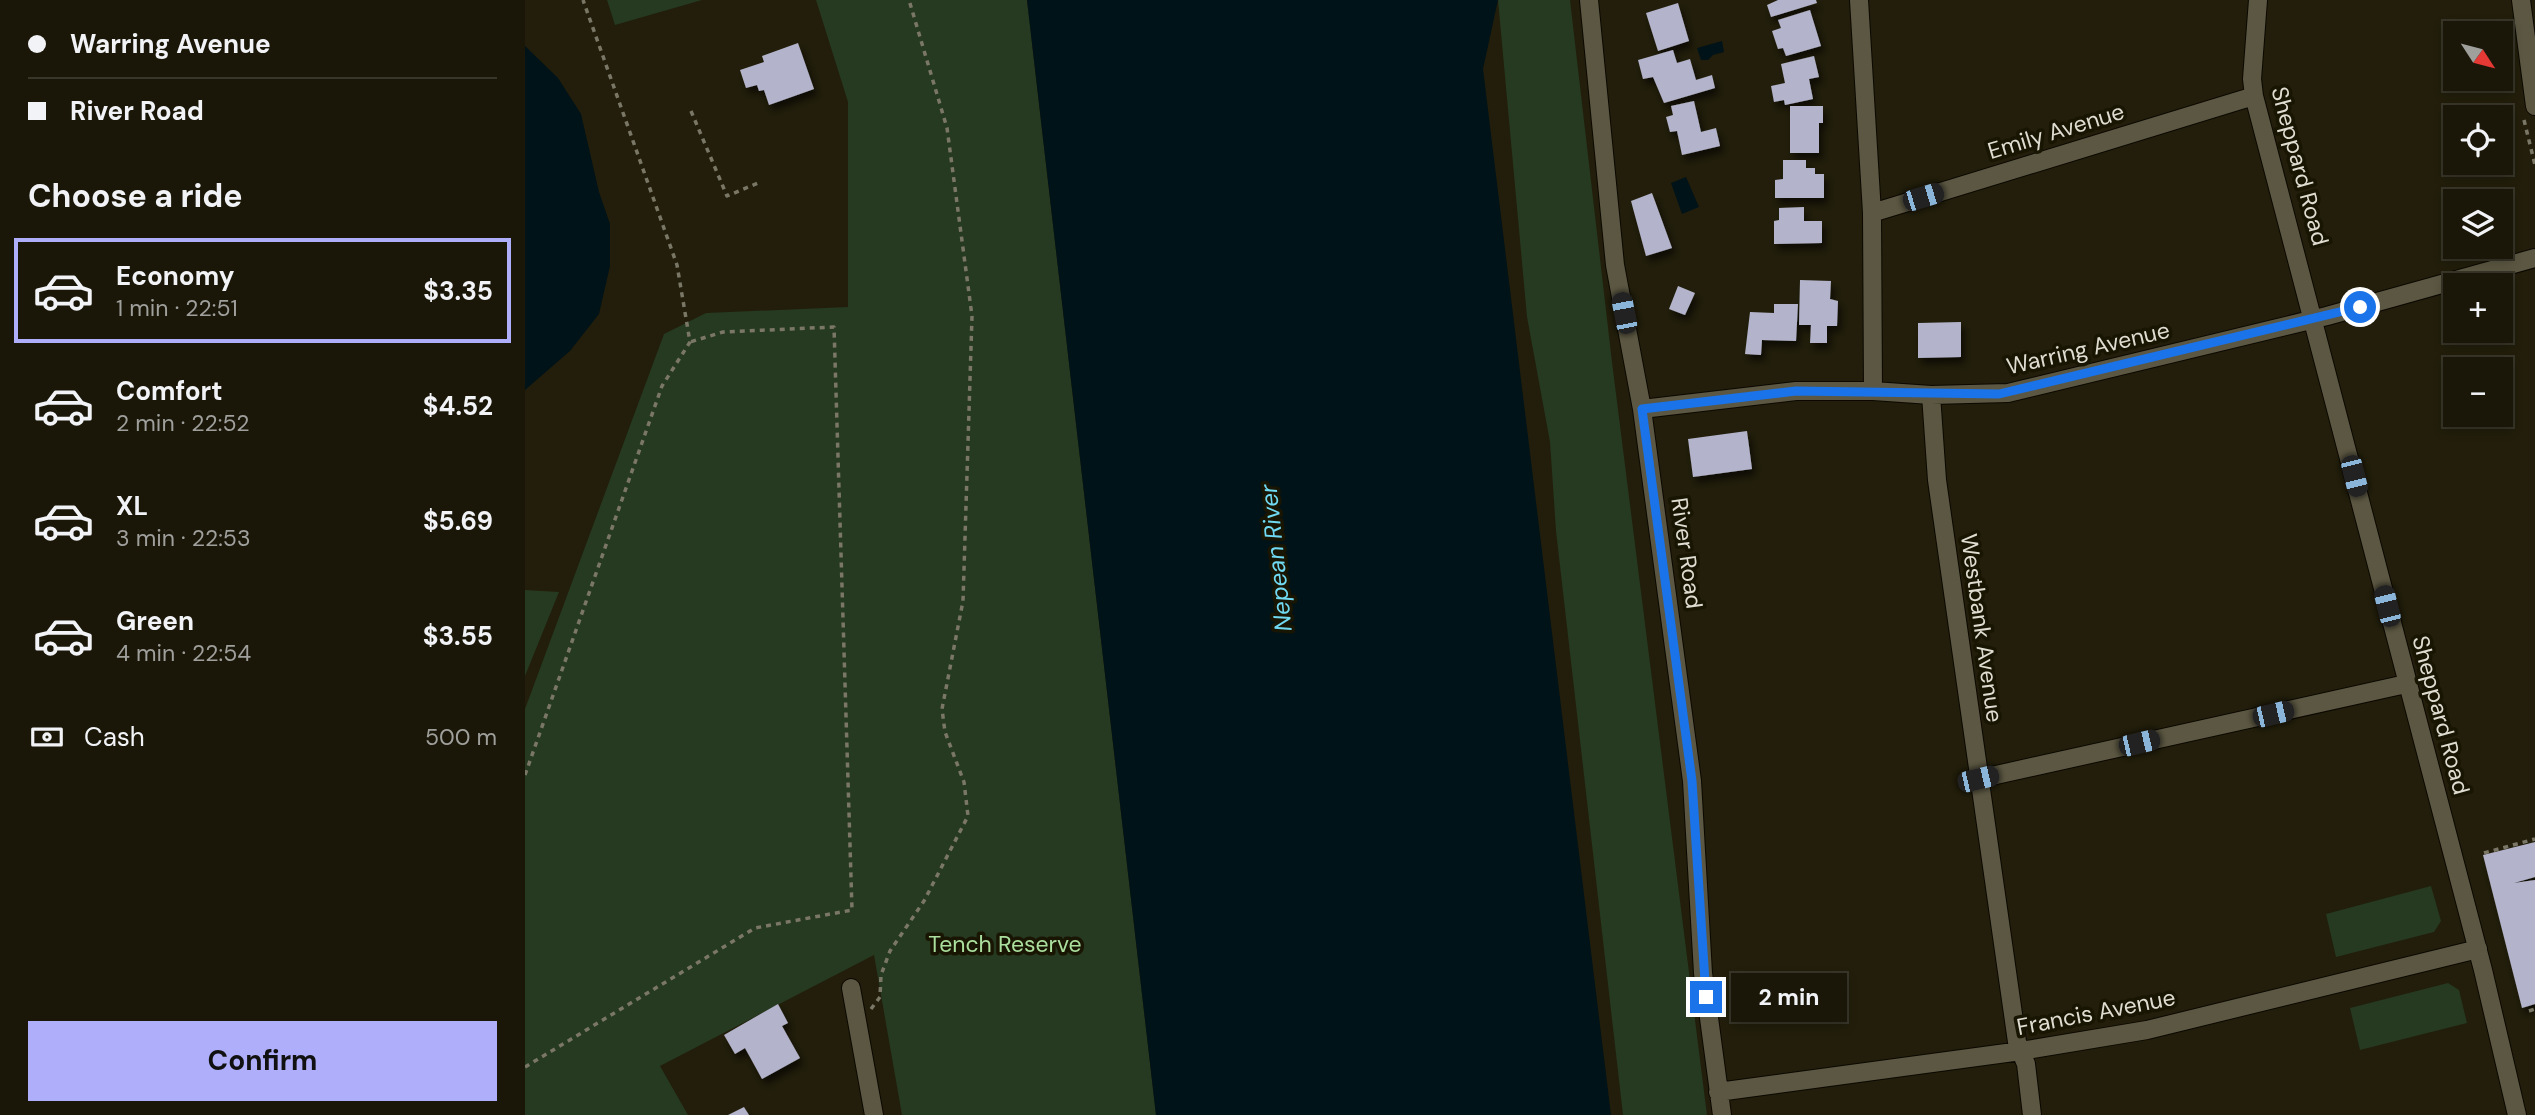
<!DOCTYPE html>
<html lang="en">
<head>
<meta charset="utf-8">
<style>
	:root { --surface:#1a1608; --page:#231f12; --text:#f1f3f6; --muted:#9f9f9c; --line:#383529; --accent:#aeaefa }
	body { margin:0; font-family:"DM Sans",sans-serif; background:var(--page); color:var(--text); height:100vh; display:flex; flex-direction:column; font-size:26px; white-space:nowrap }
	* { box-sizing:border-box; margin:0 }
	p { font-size:23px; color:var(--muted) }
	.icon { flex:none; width:38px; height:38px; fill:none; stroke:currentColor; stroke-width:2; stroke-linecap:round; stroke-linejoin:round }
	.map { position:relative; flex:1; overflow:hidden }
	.side { display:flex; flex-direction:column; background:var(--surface); width:525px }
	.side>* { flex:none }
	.banner { display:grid; align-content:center; height:154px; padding:0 28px; background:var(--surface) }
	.needle { width:46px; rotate:126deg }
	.fabs { position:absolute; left:1918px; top:21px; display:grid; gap:14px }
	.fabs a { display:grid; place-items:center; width:70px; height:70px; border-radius:0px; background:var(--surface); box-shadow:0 4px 10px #0003,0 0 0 2px var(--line); font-size:35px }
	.end { position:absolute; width:32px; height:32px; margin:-16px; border:9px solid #1a73e8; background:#fff; box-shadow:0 0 0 4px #fff }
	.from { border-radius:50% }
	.bubble { position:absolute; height:49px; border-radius:0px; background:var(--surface); box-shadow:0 4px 10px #0003,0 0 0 2px var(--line); font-size:23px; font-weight:700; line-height:49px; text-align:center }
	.car { position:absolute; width:21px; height:42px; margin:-21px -10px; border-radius:9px; box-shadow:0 0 5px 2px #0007; background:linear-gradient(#222 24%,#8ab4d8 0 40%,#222 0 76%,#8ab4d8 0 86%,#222 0) }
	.banner b { display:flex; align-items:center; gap:24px; height:66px; font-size:26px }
	.banner b+b { border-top:2px solid var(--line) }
	.banner i { width:18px; height:18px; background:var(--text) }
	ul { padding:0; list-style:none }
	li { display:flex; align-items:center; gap:21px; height:105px; margin:0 14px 10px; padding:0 14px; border:4px solid transparent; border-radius:0px }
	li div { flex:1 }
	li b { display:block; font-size:26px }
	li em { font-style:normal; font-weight:700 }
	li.selected { border-color:var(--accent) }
	li>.icon { width:63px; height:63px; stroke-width:1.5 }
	h2 { padding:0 28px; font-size:32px; line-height:84px }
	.pay { display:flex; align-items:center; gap:18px; height:77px; padding:0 28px; font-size:26px }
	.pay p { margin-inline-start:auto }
	.action { display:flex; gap:14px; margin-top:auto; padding:14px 28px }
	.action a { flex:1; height:80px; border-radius:0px; background:var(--accent); color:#111; font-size:28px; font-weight:700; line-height:80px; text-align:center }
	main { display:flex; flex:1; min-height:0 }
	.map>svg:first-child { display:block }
	.green { fill:#263921 }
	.water { fill:#001318 }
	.building { fill:#b3b4cb; filter:url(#shadow) }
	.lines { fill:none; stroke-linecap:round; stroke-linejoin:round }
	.minor-casing { stroke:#0c0800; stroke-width:20 }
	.path { stroke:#7a7767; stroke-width:3.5; stroke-dasharray:5 5; stroke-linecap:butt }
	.minor { stroke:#5b5742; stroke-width:18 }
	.route { stroke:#1a73e8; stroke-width:9 }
	.labels { text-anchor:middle; stroke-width:7; stroke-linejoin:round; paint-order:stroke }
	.street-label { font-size:23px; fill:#dfddd1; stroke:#191503 }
	.park-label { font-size:23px; fill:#abdf9d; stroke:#191503 }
	.water-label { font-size:24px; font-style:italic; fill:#70daf3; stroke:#191503 }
</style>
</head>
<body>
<main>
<section class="side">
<div class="banner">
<b><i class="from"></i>Warring Avenue</b>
<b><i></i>River Road</b>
</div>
<h2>Choose a ride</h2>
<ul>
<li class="selected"><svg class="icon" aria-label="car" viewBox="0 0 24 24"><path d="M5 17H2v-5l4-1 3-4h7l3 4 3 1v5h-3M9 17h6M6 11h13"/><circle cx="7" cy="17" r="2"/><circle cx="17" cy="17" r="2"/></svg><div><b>Economy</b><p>1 min · 22:51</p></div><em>$3.35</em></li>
<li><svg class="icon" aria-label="car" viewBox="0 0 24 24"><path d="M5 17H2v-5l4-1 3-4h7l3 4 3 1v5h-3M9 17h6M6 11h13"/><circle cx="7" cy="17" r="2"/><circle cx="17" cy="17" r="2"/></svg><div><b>Comfort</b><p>2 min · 22:52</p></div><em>$4.52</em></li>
<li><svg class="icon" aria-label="car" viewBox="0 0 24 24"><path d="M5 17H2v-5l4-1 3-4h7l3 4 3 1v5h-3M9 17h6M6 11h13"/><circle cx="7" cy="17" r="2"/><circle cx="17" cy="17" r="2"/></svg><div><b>XL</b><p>3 min · 22:53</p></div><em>$5.69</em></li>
<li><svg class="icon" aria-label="car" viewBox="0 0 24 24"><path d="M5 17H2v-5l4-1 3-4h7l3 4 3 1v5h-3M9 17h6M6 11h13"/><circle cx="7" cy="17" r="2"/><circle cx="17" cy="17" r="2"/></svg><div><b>Green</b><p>4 min · 22:54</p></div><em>$3.55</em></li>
</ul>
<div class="pay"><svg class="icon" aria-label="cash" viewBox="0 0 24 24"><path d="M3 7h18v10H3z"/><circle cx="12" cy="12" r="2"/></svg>Cash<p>500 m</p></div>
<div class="action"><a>Confirm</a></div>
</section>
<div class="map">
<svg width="2010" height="1115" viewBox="0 0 2010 1115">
	<defs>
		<filter id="shadow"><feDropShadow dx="3.5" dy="6" stdDeviation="3.5" flood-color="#0009"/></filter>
	</defs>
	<rect width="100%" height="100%" fill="#221e0b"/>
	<path class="green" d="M82,0H177L90,25Z
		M291,0H502L631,1115H377L349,955L135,1066L163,1115H0V709L139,334L181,313L323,307V102Z
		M973,0H1045L1087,362L1182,1115H1098L1031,531L1025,442L1002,317Z
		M0,590L34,592L0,676Z
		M1906,886L1916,921L1909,932L1811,957L1801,914Z
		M1923,983L1934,990L1942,1023L1835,1050L1825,1008Z"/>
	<path class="water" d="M502,0H973L958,69L1086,1115H631Z
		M1197,41L1199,52L1188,55L1183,60H1176L1172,48Z
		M0,46L33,78L56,114L74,192L85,224V266L74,314L45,351L0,390Z
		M1161,177L1174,207L1157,214L1146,183Z"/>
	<path class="building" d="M1253,0H1291L1292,3L1246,17L1242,5Z
		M1153,3L1164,41L1133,51L1121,13Z
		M1285,10L1296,46L1261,56L1258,48L1253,49L1247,31L1256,28L1253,20Z
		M273,43L289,89L244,105L239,90L234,91L232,85L221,88L215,70L239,62L237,56Z
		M1148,50L1152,63L1165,59L1171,80L1187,75L1190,88L1139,103L1128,77L1118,79L1113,60Z
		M1289,56L1294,77L1284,79L1288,99L1260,105L1259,100L1249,102L1246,86L1260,83L1256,64Z
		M1169,101L1176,132L1191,128L1195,146L1157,155L1152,131L1145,132L1141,117L1148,115L1146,106Z
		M1265,106H1298V123H1294V153H1265Z
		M1258,160H1281V168H1290V174H1299V198H1250V180L1258,179Z
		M1127,193L1147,248L1121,256L1106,201Z
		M1279,207V221H1297V243L1249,244V221L1254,220V208Z
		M1275,280L1306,281L1305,299L1313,301L1312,326H1302V343H1285L1286,325H1274Z
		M1153,286L1170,293L1160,315L1144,309Z
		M1249,304H1273L1271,341L1237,340L1236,355L1220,354L1225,312L1249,313Z
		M1436,322V357L1393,358V323Z
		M1222,431L1227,469L1168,477L1163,439Z
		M2010,842V877L1989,883L2010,880V1004L1997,1008L1958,855Z
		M253,1004L263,1023L257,1026L275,1058L237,1079L220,1048L210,1054L199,1035Z
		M219,1107L224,1115H203Z"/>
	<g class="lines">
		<defs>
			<path id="minor" d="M1064,0L1090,265L1117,409L1167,781L1178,973L1197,1115
				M1334,0L1347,213L1348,391
				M1733,0L1727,79L1729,96L1958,970L1992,1115
				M1996,0L2010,106
				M1347,213L1729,96
				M1406,395L1412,480L1492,1042L1501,1064L1507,1115
				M1117,409L1271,391H1348L1406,395L1483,393L1802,316L2010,258
				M1453,779L1881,684
				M326,988L349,1115
				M1193,1092L1496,1051L1622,1030L1953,949"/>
		</defs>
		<use href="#minor" class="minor-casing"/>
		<path class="path" d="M166,111L202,196L233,183
			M1999,120L2010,165
			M0,775L137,386L165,342L152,265L58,0
			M1959,853L2010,839
			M346,1009L355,997L356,975L365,951L399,901L443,816L439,782L420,732L417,709L438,601L447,316L422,128L384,0
			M2004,1011L2010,1009
			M0,1067L230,928L327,910L309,327L198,332L165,342"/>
		<use href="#minor" class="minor"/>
	</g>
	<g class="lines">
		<path class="route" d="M1181,997L1167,781L1117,409L1271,391L1474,394L1835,307"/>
	</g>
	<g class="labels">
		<g class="street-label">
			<text transform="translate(1531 131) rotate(-17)" y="8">Emily Avenue</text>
			<text transform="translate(1775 166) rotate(75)" y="8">Sheppard Road</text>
			<text transform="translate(1563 348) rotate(-13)" y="8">Warring Avenue</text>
			<text transform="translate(1162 553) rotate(82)" y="8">River Road</text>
			<text transform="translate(1457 628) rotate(82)" y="8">Westbank Avenue</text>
			<text transform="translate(1916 715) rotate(75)" y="8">Sheppard Road</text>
			<text transform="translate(1571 1012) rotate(-11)" y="8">Francis Avenue</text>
		</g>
		<g class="park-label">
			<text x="480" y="952">Tench Reserve</text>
		</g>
		<g class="water-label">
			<text transform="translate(751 558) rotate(-96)" y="8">Nepean River</text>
		</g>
	</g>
</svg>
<div class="fabs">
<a><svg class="needle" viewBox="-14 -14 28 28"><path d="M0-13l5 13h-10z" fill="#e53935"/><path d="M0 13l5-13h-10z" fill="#9f9f9c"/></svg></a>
<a><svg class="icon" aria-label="locate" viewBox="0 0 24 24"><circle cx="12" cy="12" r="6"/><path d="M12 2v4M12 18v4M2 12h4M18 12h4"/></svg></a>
<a><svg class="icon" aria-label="layers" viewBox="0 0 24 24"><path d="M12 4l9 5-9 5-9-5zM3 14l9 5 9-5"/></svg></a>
<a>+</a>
<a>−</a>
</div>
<i class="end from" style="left:1835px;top:307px"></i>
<i class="end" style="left:1181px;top:997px"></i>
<div class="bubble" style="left:1206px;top:973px;width:116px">2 min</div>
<i class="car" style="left:1398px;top:197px;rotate:73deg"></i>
<i class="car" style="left:1099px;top:313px;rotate:349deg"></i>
<i class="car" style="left:1829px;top:476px;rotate:166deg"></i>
<i class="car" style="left:1862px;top:606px;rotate:346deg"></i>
<i class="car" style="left:1748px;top:714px;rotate:77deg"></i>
<i class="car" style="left:1614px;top:743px;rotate:77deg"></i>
<i class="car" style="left:1453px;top:779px;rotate:77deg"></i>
</div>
</main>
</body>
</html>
